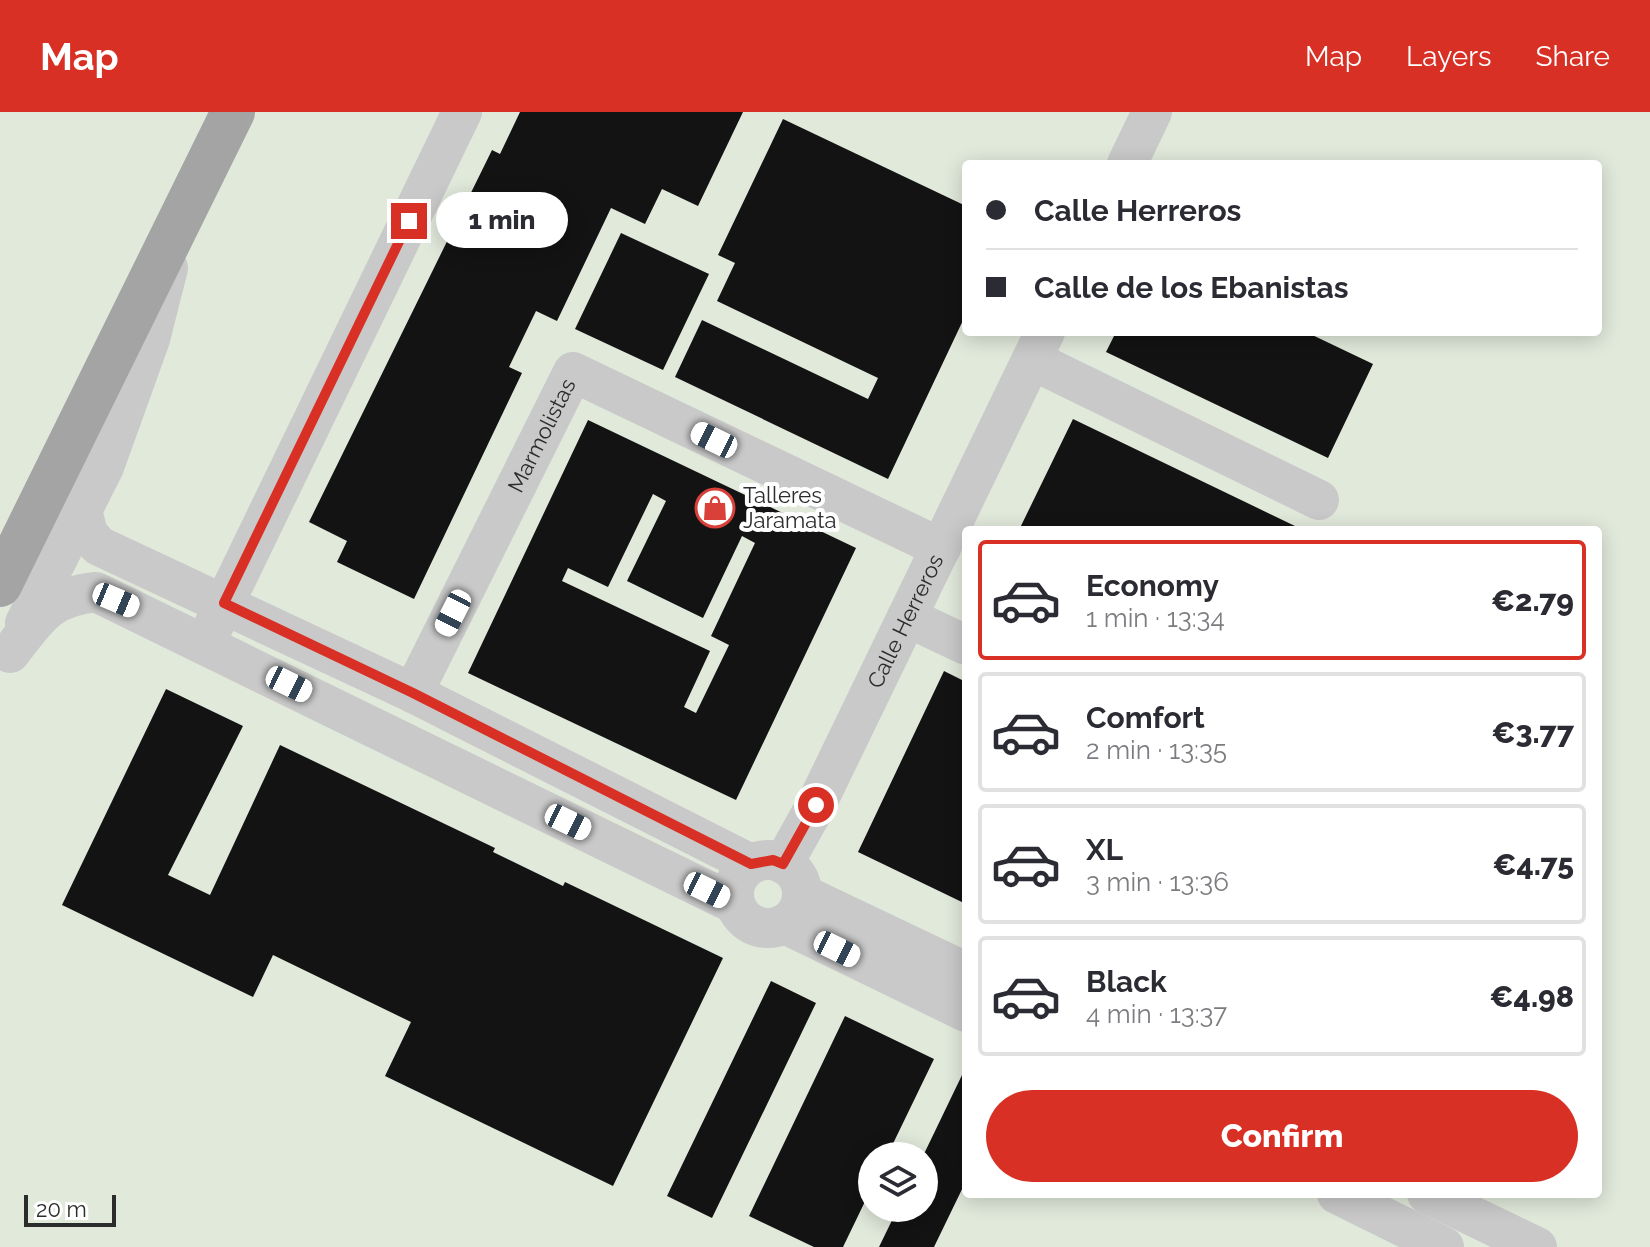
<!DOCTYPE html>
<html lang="en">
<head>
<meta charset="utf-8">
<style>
	:root { --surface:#fff; --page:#f2f2f3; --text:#2b2b33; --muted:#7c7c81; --line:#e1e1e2; --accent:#d93025 }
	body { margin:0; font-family:Raleway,sans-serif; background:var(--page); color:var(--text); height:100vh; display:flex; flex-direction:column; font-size:30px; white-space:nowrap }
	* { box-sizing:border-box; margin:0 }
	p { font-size:26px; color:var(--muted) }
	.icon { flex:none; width:44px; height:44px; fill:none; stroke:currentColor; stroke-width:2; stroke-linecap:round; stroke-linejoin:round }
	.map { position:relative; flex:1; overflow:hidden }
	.details { position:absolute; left:962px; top:414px; width:640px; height:672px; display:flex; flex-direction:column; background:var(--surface); border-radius:8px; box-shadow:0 4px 20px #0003 }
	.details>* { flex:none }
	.guide { position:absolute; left:962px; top:48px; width:640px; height:176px; border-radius:8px; box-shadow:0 4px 20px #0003; display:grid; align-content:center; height:176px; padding:0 24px; background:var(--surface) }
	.buttons { position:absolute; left:858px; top:1030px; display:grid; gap:16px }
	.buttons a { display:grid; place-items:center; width:80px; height:80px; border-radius:50%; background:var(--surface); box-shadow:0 4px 20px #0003; font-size:40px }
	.scale { position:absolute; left:24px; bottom:20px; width:92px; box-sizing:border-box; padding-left:8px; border:4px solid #2c2c2c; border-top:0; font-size:22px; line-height:28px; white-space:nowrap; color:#2c2c2c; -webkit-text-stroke:6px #fff; paint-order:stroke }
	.end { position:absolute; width:36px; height:36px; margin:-18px; border:10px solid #d93025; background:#fff; box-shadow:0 0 0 4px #fff }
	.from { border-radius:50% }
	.bubble { position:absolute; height:56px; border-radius:28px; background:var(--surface); box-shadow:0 4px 20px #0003; font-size:26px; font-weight:800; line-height:56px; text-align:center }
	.car { position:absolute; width:24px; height:48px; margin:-24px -12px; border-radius:10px; box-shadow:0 0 6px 2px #0007; background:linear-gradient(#fff 24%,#345 0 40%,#fff 0 76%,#345 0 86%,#fff 0) }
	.guide b { display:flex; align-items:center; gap:28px; height:76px; font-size:30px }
	.guide b+b { border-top:2px solid var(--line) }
	.guide i { width:20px; height:20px; background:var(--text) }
	ul { padding:14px 0 0; list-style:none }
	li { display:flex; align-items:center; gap:24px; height:120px; margin:0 16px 12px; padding:0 8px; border:4px solid var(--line); border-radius:8px }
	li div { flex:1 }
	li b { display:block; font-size:30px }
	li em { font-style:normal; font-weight:800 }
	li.active { border-color:var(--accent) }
	li>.icon { width:72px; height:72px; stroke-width:1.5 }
	.primary-button { display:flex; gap:16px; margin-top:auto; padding:16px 24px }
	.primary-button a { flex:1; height:92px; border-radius:48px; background:var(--accent); color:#fff; font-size:32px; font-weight:800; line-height:92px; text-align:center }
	header { display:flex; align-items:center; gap:48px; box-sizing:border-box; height:112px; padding:0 40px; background:var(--accent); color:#fff }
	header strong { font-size:38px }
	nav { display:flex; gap:44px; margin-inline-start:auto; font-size:28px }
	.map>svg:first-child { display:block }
	.green { fill:#e1e9db; fill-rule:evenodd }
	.building { fill:#131313; fill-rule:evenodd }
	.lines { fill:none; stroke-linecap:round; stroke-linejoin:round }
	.minor { stroke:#c9c9c9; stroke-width:40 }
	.major { stroke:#a4a4a4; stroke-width:44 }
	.route { stroke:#d93025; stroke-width:10 }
	.labels { text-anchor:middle; stroke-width:8; stroke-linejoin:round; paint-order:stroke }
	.street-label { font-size:22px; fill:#2c2c2c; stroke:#fff }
	.poi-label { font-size:22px; fill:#2c2c2c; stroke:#fff; text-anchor:start }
</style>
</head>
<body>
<header>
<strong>Map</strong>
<nav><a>Map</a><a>Layers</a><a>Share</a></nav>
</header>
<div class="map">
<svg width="1650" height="1135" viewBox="0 0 1650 1135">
	<rect width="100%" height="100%" fill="#fff"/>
	<path class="green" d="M0,0H1650V1135H0ZM966,52H1598V220H966ZM966,418H1598V1082H966ZM872,1044H924V1096H872Z"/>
	<path class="building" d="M520,0H743L698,94L662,77L645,112L611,96L557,209L536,199L509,255L522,261L414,487L337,450L347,429L309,410L492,38L500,42Z
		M783,7L966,94V202L888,367L675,265L702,208L868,287L878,266L717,189L735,151L718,143Z
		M621,121L709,162L663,258L575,217Z
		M1116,220H1306L1373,252L1328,346L1106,240Z
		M1073,307L1295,414L1293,418H1019Z
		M588,308L856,436L736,688L468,561ZM653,382L666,389L627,469L703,506L742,424L755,431L711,524L729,533L696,601L684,595L710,539L562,469L568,456L608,475Z
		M944,559L966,570V792L858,740Z
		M166,577L243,614L168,763L210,783L280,633L495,736L493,740L563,774L565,770L723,846L613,1074L385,964L411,910L273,843L253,885L62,793Z
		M771,869L816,891L712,1106L667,1084Z
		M845,904L934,947L887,1044H872V1075L843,1135H814L749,1104Z
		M963,961L966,963V1069L934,1135H879L898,1096H924L923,1044Z"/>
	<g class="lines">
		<g class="minor">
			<path d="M1127,52L1152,0"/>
			<path d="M1032,248L1319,388"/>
			<path d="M82,398L88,422L99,434L413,581L751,752"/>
			<path d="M907,505L966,533"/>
			<path d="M25,511L104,355L150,227L168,156"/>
			<path d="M213,515L462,0"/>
			<path d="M10,541C38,505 48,485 96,480L735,792"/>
			<path id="s1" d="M413,581L573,260L941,436"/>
			<circle cx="768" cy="782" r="34"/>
			<path id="s2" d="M783,752L816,693L1045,220"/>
			<path d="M802,782L966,860"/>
			<path d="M785,812L966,900"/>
			<path d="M1337,1082L1444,1135"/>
			<path d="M1427,1082L1537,1135"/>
		</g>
		<path class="major" d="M0,473L233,0"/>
	</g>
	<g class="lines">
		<path class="route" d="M409,109L224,491L413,581L751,752L773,748L783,752L816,693"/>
	</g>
	<defs>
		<symbol id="shop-ring" viewBox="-11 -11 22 22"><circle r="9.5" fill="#fff" stroke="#d94039" stroke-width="1.5"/><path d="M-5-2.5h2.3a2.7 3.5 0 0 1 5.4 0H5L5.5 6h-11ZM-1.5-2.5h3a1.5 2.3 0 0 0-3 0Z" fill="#d94039"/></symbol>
	</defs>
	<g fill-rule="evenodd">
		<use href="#shop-ring" x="693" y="374" width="44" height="44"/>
	</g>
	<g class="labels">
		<g class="street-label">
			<text dy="8" stroke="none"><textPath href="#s1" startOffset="288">Marmolistas</textPath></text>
			<text dy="8" stroke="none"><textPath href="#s2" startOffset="272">Calle Herreros</textPath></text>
		</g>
		<g class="poi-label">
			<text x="743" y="391">Talleres<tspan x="743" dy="25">Jaramata</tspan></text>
		</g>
	</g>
</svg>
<div class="buttons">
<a><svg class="icon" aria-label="layers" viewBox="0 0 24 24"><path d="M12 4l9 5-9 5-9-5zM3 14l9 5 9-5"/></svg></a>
</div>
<div class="scale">20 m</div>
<i class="end from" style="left:816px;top:693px"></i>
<i class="end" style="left:409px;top:109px"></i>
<div class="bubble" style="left:436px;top:80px;width:132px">1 min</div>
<i class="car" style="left:714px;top:328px;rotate:296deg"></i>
<i class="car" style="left:116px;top:488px;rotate:113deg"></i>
<i class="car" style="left:453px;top:501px;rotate:207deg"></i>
<i class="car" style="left:289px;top:572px;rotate:116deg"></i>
<i class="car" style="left:568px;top:710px;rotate:116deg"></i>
<i class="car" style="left:707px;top:778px;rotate:116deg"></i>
<i class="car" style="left:837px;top:837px;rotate:116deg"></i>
<div class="guide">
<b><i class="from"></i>Calle Herreros</b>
<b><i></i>Calle de los Ebanistas</b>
</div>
<section class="details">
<ul>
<li class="active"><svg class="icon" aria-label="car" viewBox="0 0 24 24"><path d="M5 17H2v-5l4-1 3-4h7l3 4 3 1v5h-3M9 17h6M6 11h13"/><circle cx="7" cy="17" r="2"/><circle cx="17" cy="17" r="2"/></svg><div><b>Economy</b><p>1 min · 13:34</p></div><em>€2.79</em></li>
<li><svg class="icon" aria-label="car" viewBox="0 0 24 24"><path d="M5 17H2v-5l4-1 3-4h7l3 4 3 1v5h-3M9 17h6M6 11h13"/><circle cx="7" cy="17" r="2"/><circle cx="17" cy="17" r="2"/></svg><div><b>Comfort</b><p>2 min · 13:35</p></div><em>€3.77</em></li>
<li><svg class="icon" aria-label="car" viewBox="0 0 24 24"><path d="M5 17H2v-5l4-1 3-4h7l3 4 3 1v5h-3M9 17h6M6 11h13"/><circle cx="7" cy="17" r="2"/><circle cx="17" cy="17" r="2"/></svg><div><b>XL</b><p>3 min · 13:36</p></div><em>€4.75</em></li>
<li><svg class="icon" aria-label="car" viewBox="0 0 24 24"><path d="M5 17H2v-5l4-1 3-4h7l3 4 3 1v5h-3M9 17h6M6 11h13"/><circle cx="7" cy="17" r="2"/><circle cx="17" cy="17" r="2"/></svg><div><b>Black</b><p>4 min · 13:37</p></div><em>€4.98</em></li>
</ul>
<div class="primary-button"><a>Confirm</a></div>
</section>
</div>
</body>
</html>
